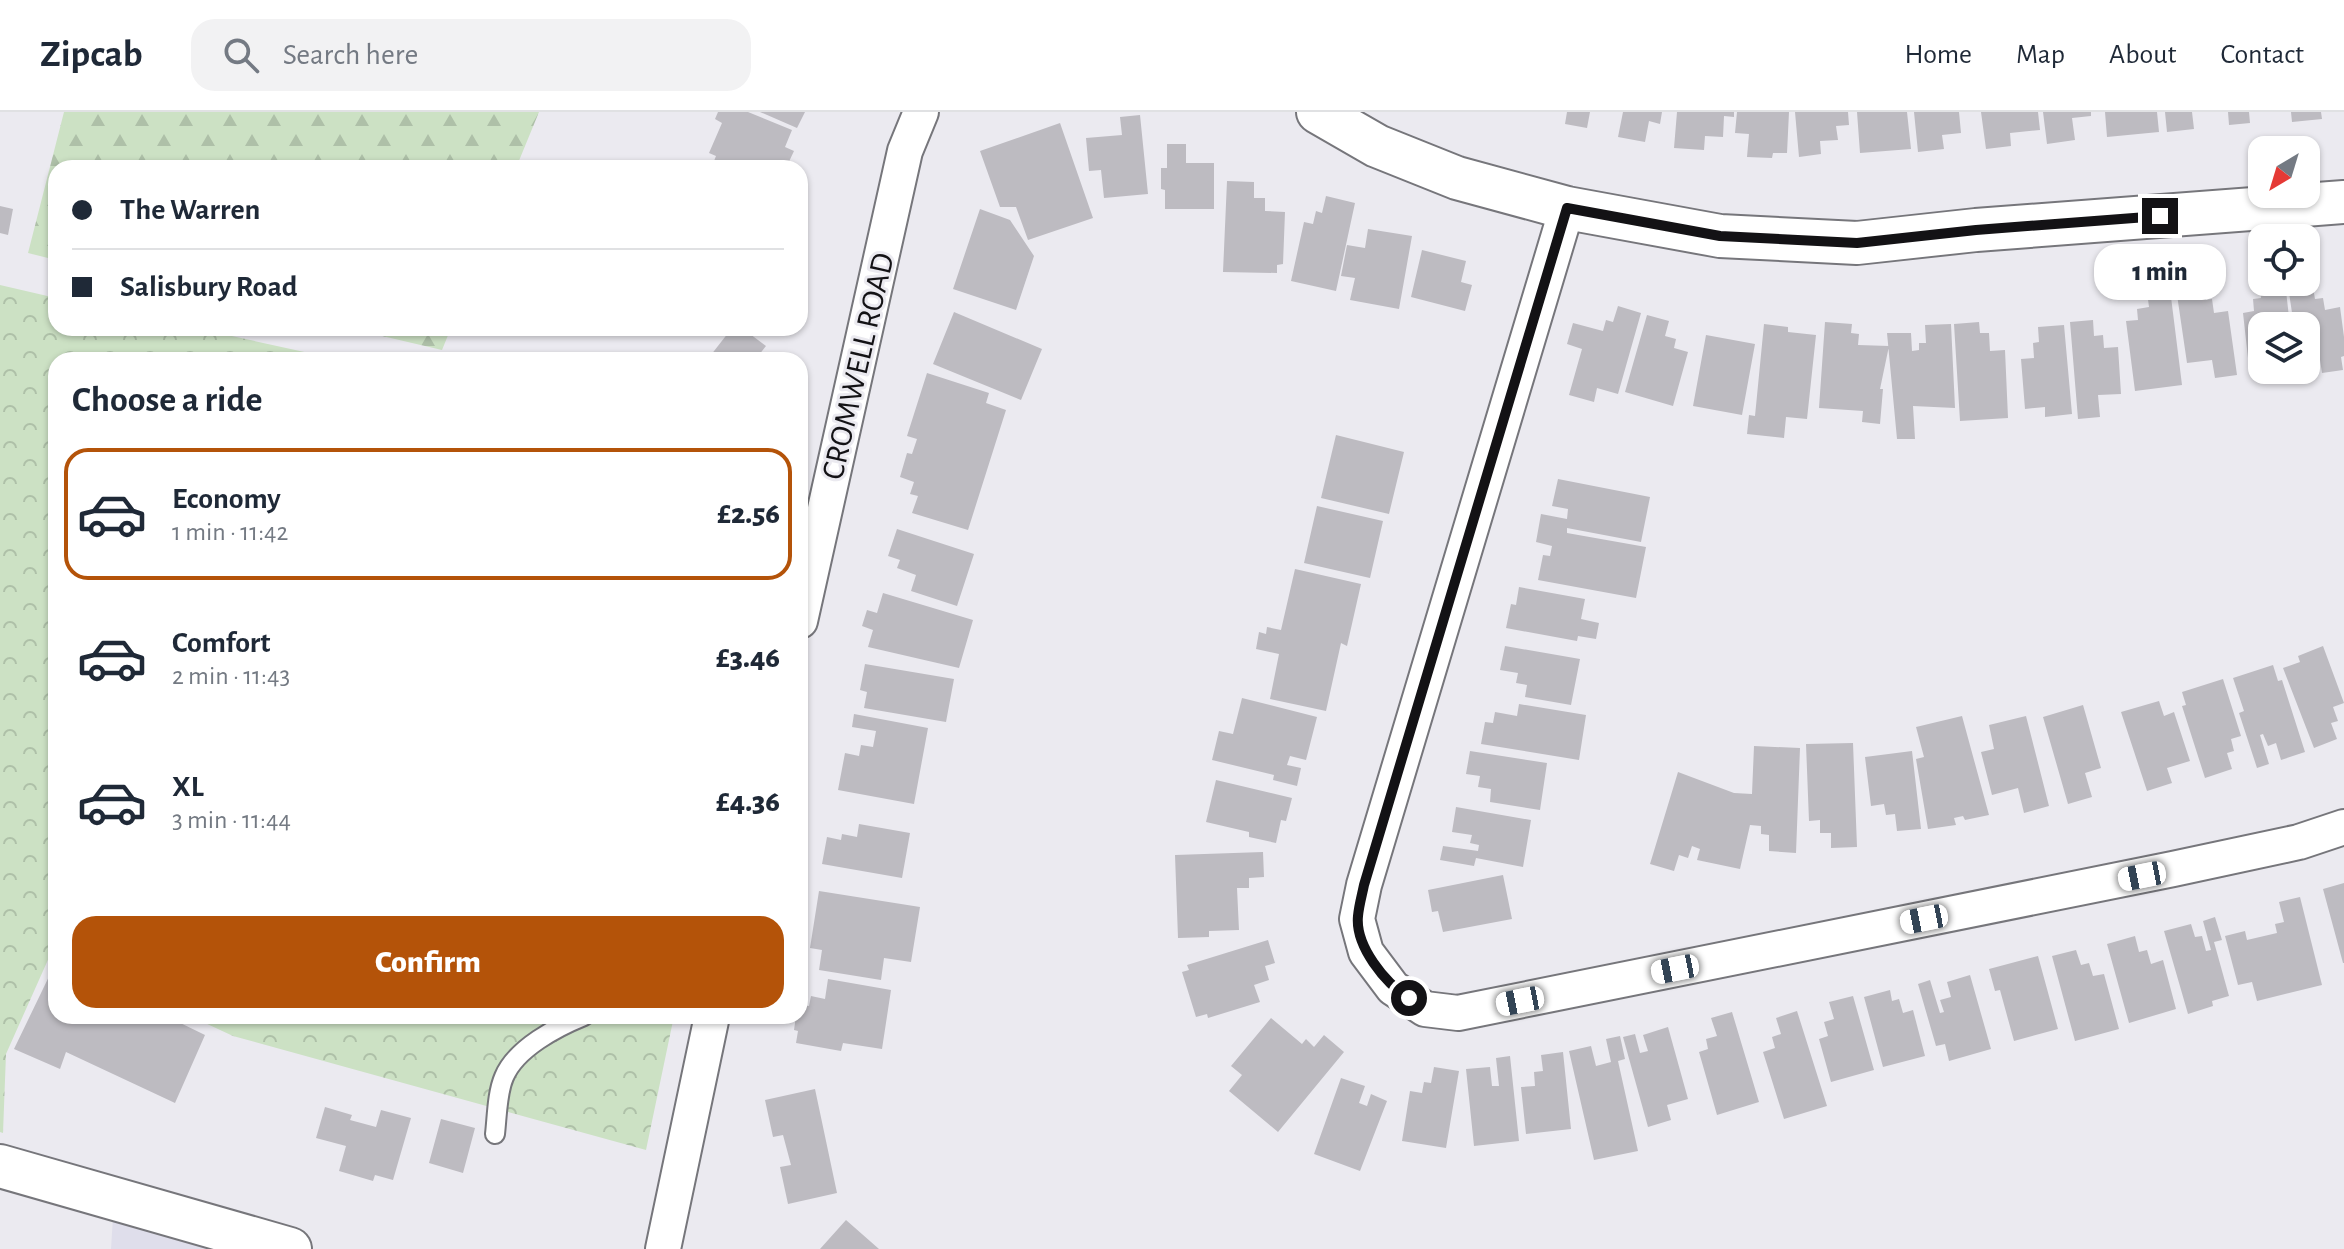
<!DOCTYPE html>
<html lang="en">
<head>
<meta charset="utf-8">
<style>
	:root { --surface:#fff; --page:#f2f2f3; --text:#1f2937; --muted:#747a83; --line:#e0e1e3; --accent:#b45309 }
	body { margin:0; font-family:"Alegreya Sans",sans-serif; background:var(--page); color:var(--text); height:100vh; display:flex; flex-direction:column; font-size:30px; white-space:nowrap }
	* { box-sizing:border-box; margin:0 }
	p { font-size:26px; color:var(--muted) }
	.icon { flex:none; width:44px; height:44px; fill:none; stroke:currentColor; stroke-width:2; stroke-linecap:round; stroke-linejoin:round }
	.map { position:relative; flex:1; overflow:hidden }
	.drawer { position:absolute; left:48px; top:240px; width:760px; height:672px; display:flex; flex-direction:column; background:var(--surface); border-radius:24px; box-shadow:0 2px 6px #0004 }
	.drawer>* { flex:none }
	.banner { position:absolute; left:48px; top:48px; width:760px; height:176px; border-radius:24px; box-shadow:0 2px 6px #0004; display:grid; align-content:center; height:176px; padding:0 24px; background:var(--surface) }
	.needle { width:52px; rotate:218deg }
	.tools { position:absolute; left:2248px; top:24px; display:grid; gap:16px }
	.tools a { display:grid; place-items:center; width:72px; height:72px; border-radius:16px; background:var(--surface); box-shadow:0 2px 6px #0004; font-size:40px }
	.end { position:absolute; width:36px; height:36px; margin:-18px; border:10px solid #131215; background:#fff; box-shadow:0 0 0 4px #fff }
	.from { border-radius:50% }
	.bubble { position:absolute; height:56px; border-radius:24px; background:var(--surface); box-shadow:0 2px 6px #0004; font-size:26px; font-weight:800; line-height:56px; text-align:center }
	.car { position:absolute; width:24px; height:48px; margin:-24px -12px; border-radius:10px; box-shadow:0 0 6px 2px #0007; background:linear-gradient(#fff 24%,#345 0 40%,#fff 0 76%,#345 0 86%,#fff 0) }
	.banner b { display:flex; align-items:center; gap:28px; height:76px; font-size:30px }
	.banner b+b { border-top:2px solid var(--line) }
	.banner i { width:20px; height:20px; background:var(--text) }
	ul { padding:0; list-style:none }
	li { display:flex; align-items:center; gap:24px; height:132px; margin:0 16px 12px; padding:0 8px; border:4px solid transparent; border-radius:24px }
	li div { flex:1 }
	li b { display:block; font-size:30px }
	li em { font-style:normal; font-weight:800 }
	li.current { border-color:var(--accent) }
	li>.icon { width:72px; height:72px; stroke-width:1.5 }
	h2 { padding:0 24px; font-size:36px; line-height:96px }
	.action { display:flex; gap:16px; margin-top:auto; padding:16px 24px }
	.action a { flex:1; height:92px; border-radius:24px; background:var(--accent); color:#fff; font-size:32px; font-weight:800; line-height:92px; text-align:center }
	header { display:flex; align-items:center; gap:48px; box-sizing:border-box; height:112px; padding:0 40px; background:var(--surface); border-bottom:2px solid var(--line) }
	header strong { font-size:38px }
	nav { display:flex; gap:44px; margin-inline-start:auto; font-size:28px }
	.search { width:560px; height:72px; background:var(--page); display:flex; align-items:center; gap:20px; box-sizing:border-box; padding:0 28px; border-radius:24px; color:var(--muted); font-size:30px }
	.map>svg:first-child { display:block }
	.built { fill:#dfdeeb }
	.forest { fill:url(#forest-firs) }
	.park { fill:url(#park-crowns) }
	.building { fill:#bdbbc1 }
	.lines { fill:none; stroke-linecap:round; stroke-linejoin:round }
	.service-casing { stroke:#76767b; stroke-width:22 }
	.minor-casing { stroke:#76767b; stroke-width:38 }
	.tertiary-casing { stroke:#76767b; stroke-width:46 }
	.service { stroke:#fff; stroke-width:18 }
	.minor { stroke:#fff; stroke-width:34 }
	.tertiary { stroke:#fff; stroke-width:42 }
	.route { stroke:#131215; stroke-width:10 }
	.labels { text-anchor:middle; stroke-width:6; stroke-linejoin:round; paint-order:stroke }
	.street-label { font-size:32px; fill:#131215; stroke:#ebeaf0 }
</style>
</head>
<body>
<header>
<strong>Zipcab</strong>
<div class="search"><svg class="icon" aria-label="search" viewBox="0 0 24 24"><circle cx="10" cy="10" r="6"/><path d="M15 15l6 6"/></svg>Search here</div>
<nav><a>Home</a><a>Map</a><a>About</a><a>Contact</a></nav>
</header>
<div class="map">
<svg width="2344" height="1137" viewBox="0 0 2344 1137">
	<defs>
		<pattern id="forest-firs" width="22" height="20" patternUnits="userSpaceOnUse" patternTransform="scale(2)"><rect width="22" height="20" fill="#cce1c4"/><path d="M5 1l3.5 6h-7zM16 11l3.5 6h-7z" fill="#aec0a8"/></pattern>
		<pattern id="park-crowns" width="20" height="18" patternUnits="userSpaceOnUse" patternTransform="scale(2)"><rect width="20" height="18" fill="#cce1c4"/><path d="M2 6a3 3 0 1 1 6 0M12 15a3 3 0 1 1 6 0" fill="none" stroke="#aec0a8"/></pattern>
	</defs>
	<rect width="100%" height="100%" fill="#ebeaf0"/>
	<path class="built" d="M113,1105L232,1137H111Z"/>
	<path class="forest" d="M64,0H539L516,56H56V148L28,141Z
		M348,216H451L442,238Z"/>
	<path class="park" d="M0,173L56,186V216H195L341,248H56V843L51,841L6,942L3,1021L0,1020Z
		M190,904H674L646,1038L233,924Z"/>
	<path class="building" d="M718,0H748L792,18L785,35L794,39L786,56L712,54L716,44L709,41L722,11L715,7Z
		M760,0H805L797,16Z
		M1567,0H1590L1587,16L1565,12Z
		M1623,0H1662L1660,12L1649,9L1645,30L1618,25Z
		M1677,0H1734V5L1724,4L1723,25L1705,24L1704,38L1674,36Z
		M1737,0H1789L1787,41H1773L1772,46L1747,45L1749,22L1735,21Z
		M1795,0H1848L1849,13L1836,14L1838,28L1820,29L1821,42L1799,45Z
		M1857,0H1907L1911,37L1860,41Z
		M1914,0H1959L1961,21L1942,23L1944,37L1918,40Z
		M1981,0H2038L2040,18L2010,21L2011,34L1986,37Z
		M2043,0H2091V4L2072,6L2075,28L2047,32Z
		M2105,0H2157L2159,20L2107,25Z
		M2165,0H2192L2194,17L2167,20Z
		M2228,0H2249L2250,11L2229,13Z
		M2291,0H2321L2322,7L2292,10Z
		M1140,3L1148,82L1104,86L1101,58L1089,59L1086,26L1122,23L1120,5Z
		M1060,11L1093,106L1028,128L1016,95H1000L980,39Z
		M1167,32H1186V51H1214V97H1165V78L1161,77V56H1167Z
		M1227,69L1254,70V86H1265V99L1285,100L1283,152L1277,153V161L1223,160Z
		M1326,84L1355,91L1336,179L1291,169L1304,110L1313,112L1316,99L1322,101Z
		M0,94L13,97L8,123L0,121Z
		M980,97L1010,108L1034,144L1016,198L953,177Z
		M1368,117L1412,124L1399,197L1350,188L1355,166L1341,164L1347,133L1365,136Z
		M1422,138L1466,149L1461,170L1472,173L1465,199L1411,185Z
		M2259,167H2262V170H2285L2290,214H2262V244L2248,246L2243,201L2254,199L2253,187L2261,186Z
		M2312,170L2315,187L2323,186L2325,198L2340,195L2344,225V244L2341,245L2343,258L2322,261L2320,248L2306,250V214H2294L2288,174Z
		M2203,172L2206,188L2212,187L2214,201L2228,199L2237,263L2215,266L2212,248L2187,251L2176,176Z
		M2170,177L2182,273L2135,279L2126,209L2138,208L2137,197L2149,195L2147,180Z
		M1618,194L1641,201L1618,282L1597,276L1594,290L1569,283L1582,237L1567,232L1573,211L1603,219L1606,208L1613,210Z
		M954,200L1042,237L1021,288L933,252Z
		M1647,203L1669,209L1665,224L1676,227L1674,236L1688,240L1673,294L1625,280Z
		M2093,208L2094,224L2103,223L2104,236L2118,235L2121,282L2098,283L2100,305L2078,307L2070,210Z
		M1825,210L1852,212L1851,221L1859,222L1858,233L1889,234L1880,277H1883L1880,312L1862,310L1863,299L1819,296Z
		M1979,210L1980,221H1989L1990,239L2005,238L2008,306L1960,309L1954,212Z
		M1764,212L1788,215V220L1816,223L1807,307L1786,305L1784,326L1747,322L1749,303L1755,304Z
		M1951,212L1955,296L1913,294L1915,327H1897L1887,221H1911L1912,239L1919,238V231H1926L1925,213Z
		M2064,213L2072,302L2045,305V295L2025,297L2021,247L2034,246L2033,231L2039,230L2038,215Z
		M732,216H742L766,234L755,248H707Z
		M1706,223L1755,232L1742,303L1693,294Z
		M927,261L989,281L986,291L1006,298L968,418L912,401L918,384L910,382L914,370L900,365L907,341L912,342L917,327L907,324Z
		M1336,323L1404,340L1389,402L1321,386Z
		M1558,367L1650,385L1641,430L1567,416V421L1646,435L1636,486L1538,468L1543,443L1550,444L1552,434L1536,430L1541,402L1567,407L1568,397L1552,394Z
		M1317,394L1383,409L1370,466L1304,451Z
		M897,417L974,442L957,494L911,479L916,463L897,456L900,448L888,444Z
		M1295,457L1361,472L1347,534L1341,531L1326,599L1270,587L1279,542L1256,537L1259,520L1266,522L1267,515L1281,518Z
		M1519,475L1585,487L1581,507L1599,511L1596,527L1578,524L1577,529L1506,516L1511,492L1516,493Z
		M883,481L973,508L959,556L868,535L873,518L862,514L867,498L877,501Z
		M1505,534L1580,547L1571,593L1525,585L1527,573L1516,571L1518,561L1500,558Z
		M2323,534L2344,591L2333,595L2338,609L2331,611L2337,627L2314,636L2283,556L2300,550L2298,544Z
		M865,552L954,567L946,610L864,596L867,580L860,578Z
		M2273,553L2278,569L2282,568L2305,640L2281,648L2276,631L2268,634L2263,622L2260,623L2269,652L2257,656L2239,601L2244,599L2233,566Z
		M2223,567L2241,624L2231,627L2234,639L2227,641L2232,657L2205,666L2182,594L2186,593L2182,580Z
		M1242,586L1317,605L1306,648L1290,644L1287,653L1301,656L1297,674L1273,668L1274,663L1212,648L1219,619L1233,622Z
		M2159,589L2164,604L2174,600L2190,649L2167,656L2172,671L2147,679L2121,600Z
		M1519,592L1586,603L1579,648L1481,632L1485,610L1493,611L1495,600L1517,604Z
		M2083,593L2101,656L2085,661L2092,685L2068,692L2043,605Z
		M854,602L928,616L914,692L838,678L845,641L859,644L861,633L873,635L876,619L852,615Z
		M1962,604L1989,703L1965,708L1963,704L1954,706L1956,713L1928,717L1916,647L1924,645L1916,615Z
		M2026,604L2049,694L2024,701L2018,676L1992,683L1981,640L1994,637L1989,613Z
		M1853,631L1857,735L1831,736V721H1820V708L1809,709L1806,632Z
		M1754,634L1800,636L1796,741L1769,739V723L1761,722V714L1750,713L1740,757L1697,748L1700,737L1692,734L1688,746L1679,743L1674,759L1650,752L1678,660L1734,681L1752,682Z
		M1470,639L1547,651L1540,698L1490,690L1491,677L1478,675L1480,664L1466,662Z
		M1912,639L1921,717L1897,719L1895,702L1886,703L1884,692L1871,694L1865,645Z
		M1216,668L1292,686L1286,709L1281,708L1276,731L1249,725V720L1206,710Z
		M1456,695L1531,708L1523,755L1476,746L1474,754L1440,748L1443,734L1478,739L1479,733L1470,731L1472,723L1452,720Z
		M859,712L910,721L902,766L822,752L827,725L841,728L842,722L857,725Z
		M1263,740L1264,765L1249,766V776H1237L1239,818L1209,819V825L1178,826L1175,743Z
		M1503,763L1512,807L1443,820L1438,799L1432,800L1428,778Z
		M2344,771V851H2343L2323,777Z
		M819,779L920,795L911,850L884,846L881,868L819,858L822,838L810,836Z
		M2300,785L2322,873L2257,889L2252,870L2238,873L2225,824L2245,819L2247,828L2277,821L2275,812L2284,810L2279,790Z
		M2215,805L2222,828L2214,830L2229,884L2212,889L2213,894L2188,902L2164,819L2191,812L2195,825L2202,824L2206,839L2211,838L2203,809Z
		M2135,824L2139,840L2147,838L2151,852L2163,848L2176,897L2129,911L2107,832Z
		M1268,828L1275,851L1265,854L1269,868L1254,873L1260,890L1208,906L1207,902L1196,905L1182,860L1189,858L1187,853Z
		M2076,838L2081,853L2089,851L2093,864L2104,862L2119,917L2075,929L2052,844Z
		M2038,844L2058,917L2014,929L2000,878L1995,879L1989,857Z
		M56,850V904H166L205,923L175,991L66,940L60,957L14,937Z
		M1970,863L1991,937L1949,949L1945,932L1936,934L1918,872L1930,868L1940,901L1944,900L1940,888L1951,885L1947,870Z
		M828,867L891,878L882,937L843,931L841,939L796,931L798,919L794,918L796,904H800V893L809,894L811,884L825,887Z
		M1890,878L1892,889L1899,887L1903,901L1913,898L1925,944L1883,955L1864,885Z
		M1853,884L1874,958L1831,970L1819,927L1828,924L1824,910L1834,907L1829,890Z
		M1797,899L1827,994L1784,1007L1763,940L1775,936L1772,925L1781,922L1776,906Z
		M1732,900L1759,990L1717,1003L1699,940L1708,937L1706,927L1717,924L1711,906Z
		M1271,906L1302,932L1306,927L1314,935L1324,923L1344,940L1278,1020L1229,979L1242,963L1231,954Z
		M1668,915L1688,987L1667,993L1671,1008L1648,1015L1623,925L1635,922L1640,941L1648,939L1643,923Z
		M1620,924L1625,947L1618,949L1638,1039L1594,1048L1569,939L1591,934L1596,954L1611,950L1606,927Z
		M1563,940L1571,1017L1526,1022L1521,975L1535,974L1534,960L1543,959L1541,943Z
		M1510,944L1519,1029L1474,1034L1466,957L1490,955L1492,974H1499L1496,946Z
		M1434,955L1459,959L1446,1036L1402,1029L1410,979L1422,981L1424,970L1431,971Z
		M1341,966L1365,974L1359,991L1367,994L1371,982L1387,989L1360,1059L1314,1042Z
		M815,977L837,1081L788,1092L780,1055L791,1053L783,1023L773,1025L765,988Z
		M325,995L352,1003L350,1008L376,1015L381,998L411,1006L393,1068L375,1063L373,1069L339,1059L346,1034L316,1026Z
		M441,1007L475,1016L463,1061L429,1051Z
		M846,1108L879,1137H820Z"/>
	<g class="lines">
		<defs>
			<path id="service" d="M495,1022C497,1005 497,981 504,965C516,936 557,915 584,904"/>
			<path id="minor" d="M1567,96L1364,773L1357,807L1366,840L1393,876L1425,897L1458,901L2173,757L2299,730L2344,715
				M800,509L905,39L921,0
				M663,1137L712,904"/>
			<path id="tertiary" d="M1318,0L1377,34L1457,66L1567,96L1720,124L1857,131L1976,118L2344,90
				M0,1054L290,1137"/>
		</defs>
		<use href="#service" class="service-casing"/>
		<use href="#minor" class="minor-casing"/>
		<use href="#tertiary" class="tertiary-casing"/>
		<use href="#service" class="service"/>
		<use href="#minor" class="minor"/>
		<use href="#tertiary" class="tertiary"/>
	</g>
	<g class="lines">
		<path class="route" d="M1409,886C1385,871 1355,834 1358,804C1359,793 1362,783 1364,773L1567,96L1720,124L1857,131L1976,118L2160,104"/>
	</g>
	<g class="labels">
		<g class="street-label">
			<text transform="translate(857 254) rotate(-77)" y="11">CROMWELL ROAD</text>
		</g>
	</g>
</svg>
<div class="tools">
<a><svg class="needle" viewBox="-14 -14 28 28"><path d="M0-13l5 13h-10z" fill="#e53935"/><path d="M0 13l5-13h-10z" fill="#747a83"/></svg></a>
<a><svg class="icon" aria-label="locate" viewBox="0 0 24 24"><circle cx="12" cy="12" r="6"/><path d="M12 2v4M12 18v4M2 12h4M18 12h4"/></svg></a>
<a><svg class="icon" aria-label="layers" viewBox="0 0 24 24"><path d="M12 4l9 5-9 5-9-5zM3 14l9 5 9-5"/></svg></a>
</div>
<i class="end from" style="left:1409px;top:886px"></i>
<i class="end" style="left:2160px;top:104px"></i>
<div class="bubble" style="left:2094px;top:132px;width:132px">1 min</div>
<i class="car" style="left:2142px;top:764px;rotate:259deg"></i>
<i class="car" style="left:1924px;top:807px;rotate:259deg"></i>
<i class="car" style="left:1675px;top:857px;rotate:259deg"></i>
<i class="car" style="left:1520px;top:889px;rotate:259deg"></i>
<div class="banner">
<b><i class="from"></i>The Warren</b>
<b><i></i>Salisbury Road</b>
</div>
<section class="drawer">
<h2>Choose a ride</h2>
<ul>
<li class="current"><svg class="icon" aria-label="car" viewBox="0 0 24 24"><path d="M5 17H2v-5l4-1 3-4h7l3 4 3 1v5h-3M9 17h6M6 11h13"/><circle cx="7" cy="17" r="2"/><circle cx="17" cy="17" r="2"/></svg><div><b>Economy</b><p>1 min · 11:42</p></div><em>£2.56</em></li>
<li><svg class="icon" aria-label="car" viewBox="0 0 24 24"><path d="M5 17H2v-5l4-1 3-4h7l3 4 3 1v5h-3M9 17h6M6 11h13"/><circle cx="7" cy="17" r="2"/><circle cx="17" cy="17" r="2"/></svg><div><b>Comfort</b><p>2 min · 11:43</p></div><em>£3.46</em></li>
<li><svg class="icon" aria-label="car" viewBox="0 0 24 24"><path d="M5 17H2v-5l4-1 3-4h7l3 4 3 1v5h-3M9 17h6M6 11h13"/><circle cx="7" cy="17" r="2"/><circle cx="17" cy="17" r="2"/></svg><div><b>XL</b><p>3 min · 11:44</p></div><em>£4.36</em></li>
</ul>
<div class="action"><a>Confirm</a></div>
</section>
</div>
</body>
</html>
